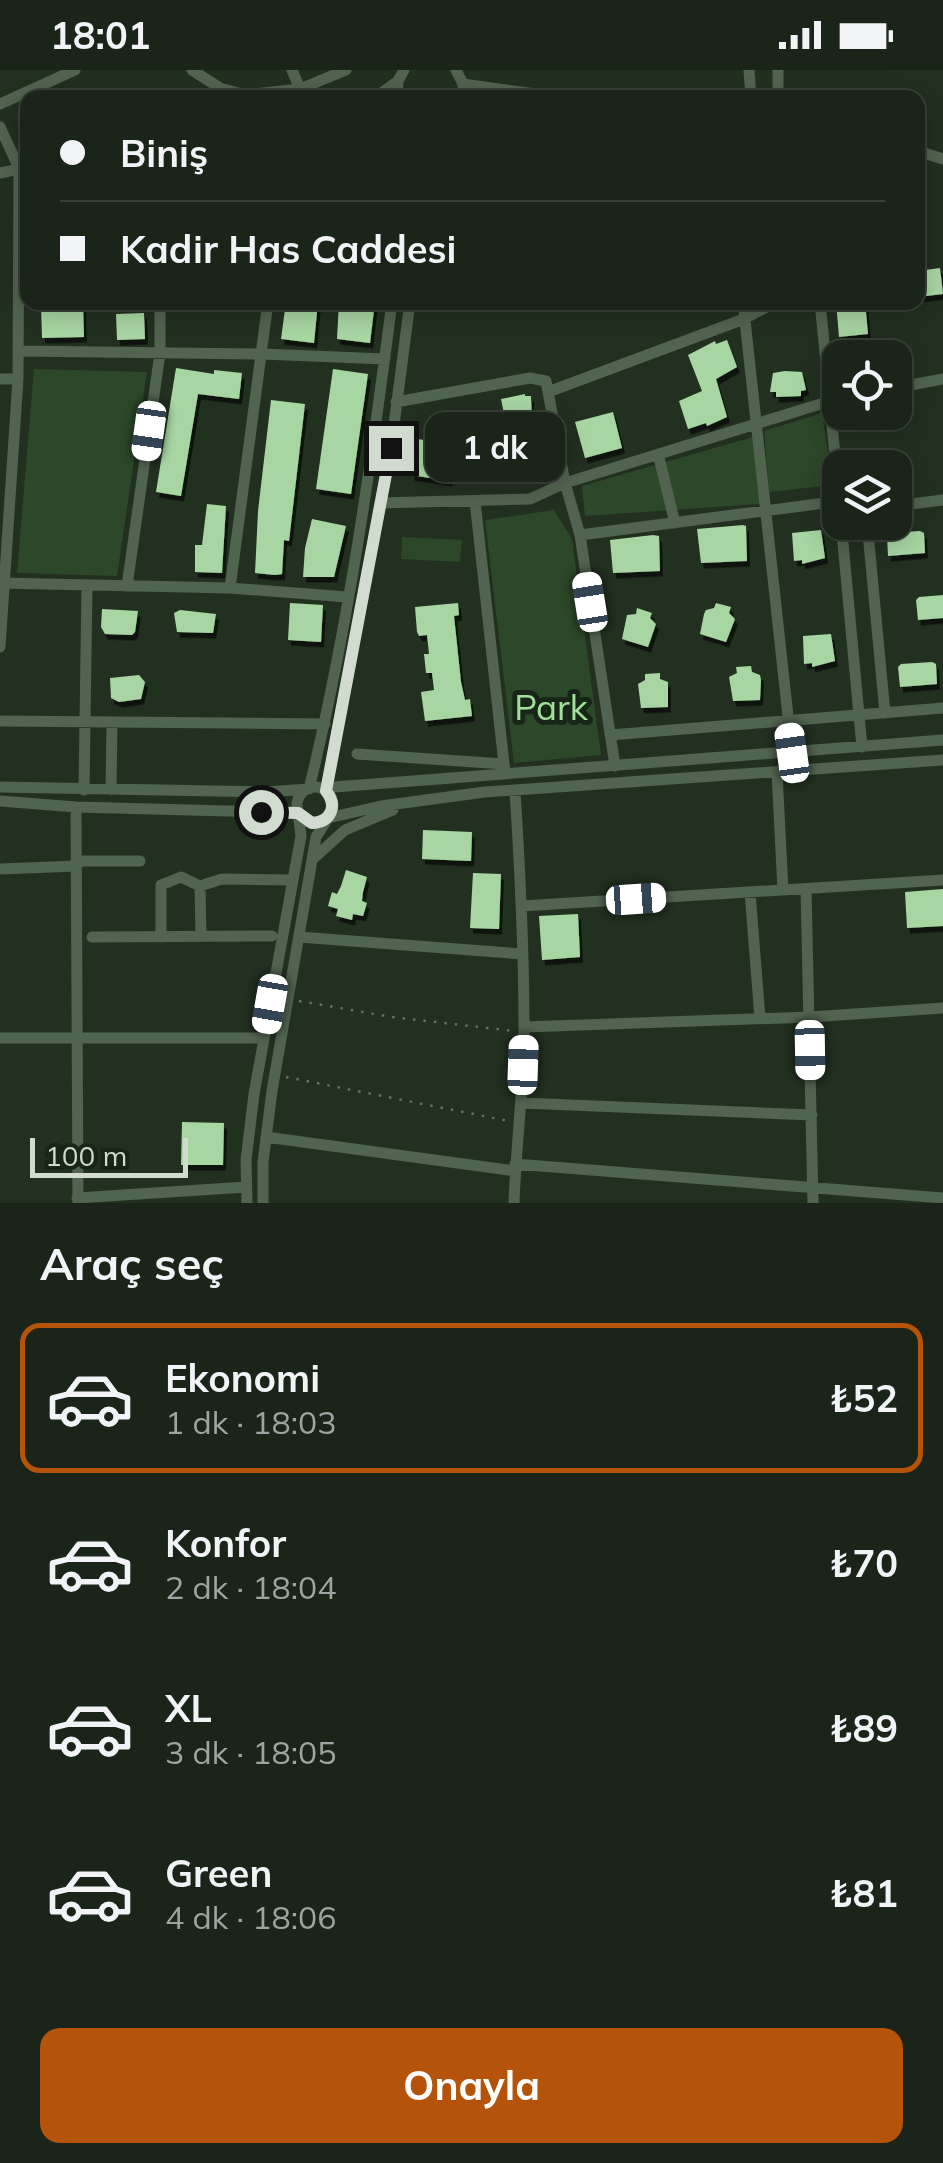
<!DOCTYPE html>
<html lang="tr">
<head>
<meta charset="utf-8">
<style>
	:root { --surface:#1a2418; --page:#232c21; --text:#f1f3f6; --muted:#9fa4a2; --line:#384137; --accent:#b45309 }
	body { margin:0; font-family:Mulish,sans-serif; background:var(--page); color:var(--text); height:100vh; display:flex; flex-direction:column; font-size:38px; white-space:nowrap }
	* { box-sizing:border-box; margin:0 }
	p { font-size:32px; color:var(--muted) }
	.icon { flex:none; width:55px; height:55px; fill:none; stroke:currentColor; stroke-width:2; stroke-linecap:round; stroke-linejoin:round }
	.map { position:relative; height:1133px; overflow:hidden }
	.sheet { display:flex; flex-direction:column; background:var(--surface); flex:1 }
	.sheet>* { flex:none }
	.guide { position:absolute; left:20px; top:20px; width:905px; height:220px; border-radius:20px; box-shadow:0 5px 25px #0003,0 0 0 2px var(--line); display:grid; align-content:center; height:220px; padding:0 40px; background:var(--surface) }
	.controls { position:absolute; left:822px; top:270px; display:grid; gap:20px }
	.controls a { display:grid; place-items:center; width:90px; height:90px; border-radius:20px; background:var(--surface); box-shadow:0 5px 25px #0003,0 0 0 2px var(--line); font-size:50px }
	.scale { position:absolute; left:30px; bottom:25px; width:158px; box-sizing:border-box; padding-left:10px; border:5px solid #d1dbd0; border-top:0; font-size:28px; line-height:35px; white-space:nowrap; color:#d1dbd0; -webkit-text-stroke:8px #182617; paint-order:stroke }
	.end { position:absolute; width:45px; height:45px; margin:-22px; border:12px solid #d1dbd0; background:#111; box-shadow:0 0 0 5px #111 }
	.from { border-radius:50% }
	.bubble { position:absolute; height:70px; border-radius:20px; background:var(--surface); box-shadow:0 5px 25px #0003,0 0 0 2px var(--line); font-size:32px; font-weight:700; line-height:70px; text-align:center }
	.car { position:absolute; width:30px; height:60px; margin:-30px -15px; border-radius:12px; box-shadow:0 0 8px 2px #0007; background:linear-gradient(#fff 24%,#345 0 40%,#fff 0 76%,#345 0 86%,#fff 0) }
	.guide b { display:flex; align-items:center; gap:35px; height:95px; font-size:38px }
	.guide b+b { border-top:2px solid var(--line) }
	.guide i { width:25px; height:25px; background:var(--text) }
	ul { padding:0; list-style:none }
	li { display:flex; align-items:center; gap:30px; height:150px; margin:0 20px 15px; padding:0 20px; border:5px solid transparent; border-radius:20px }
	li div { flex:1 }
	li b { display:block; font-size:38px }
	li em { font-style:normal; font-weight:700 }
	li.selected { border-color:var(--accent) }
	li>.icon { width:90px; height:90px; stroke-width:1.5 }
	h2 { padding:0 40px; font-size:45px; line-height:120px }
	.cta { display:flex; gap:20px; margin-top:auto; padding:20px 40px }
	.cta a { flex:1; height:115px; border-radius:20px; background:var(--accent); color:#fff; font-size:40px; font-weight:700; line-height:115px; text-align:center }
	.status { display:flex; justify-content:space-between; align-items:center; height:70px; padding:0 50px; background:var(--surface); direction:ltr }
	.status svg { height:28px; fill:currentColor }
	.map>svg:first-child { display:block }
	.green { fill:#2b4828 }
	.building { fill:#a7d6a2; filter:url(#shadow) }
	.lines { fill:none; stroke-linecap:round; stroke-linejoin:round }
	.path { stroke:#657163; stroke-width:2.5; stroke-dasharray:2.5 8; stroke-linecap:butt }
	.minor { stroke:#51644f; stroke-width:11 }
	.route { stroke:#d1dbd0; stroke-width:12 }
	.labels { text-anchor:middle; stroke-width:10; stroke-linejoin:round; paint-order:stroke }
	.park-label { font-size:35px; fill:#a1e099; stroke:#182617 }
</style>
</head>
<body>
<div class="status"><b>18:01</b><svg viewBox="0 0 49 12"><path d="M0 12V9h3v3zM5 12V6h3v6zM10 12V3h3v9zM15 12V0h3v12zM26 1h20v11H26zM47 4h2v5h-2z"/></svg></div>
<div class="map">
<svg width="943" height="1133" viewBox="0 0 943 1133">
	<defs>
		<filter id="shadow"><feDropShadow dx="3" dy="5.5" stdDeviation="0" flood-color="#0009"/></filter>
	</defs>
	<rect width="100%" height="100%" fill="#223020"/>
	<path class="green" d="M34,299L147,302L117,506L17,503Z
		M822,343L833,415L769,422L764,361Z
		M753,367L760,434L585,446L582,416Z
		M554,440L572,469L601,685L514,693L485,450Z
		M402,467L462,470L460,492L401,489Z"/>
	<path class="building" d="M940,198L943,224L918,227V201Z
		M286,232H318L314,273L281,269Z
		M339,232H375L370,273L337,269Z
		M836,232H865L868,264L839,267Z
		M83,233L84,267L42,268L41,235Z
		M144,243L145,269L117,270L116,244Z
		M727,270L737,297L716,309L727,347L707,356L706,353L688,359L679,331L702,321L688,285L715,271L716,274Z
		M176,298L214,304V300L242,303L239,329L198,324L181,426L156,422Z
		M333,299L368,304L351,424L316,419Z
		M785,301L802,302L806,320L801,321V326L776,327V322H770L773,303Z
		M525,324V326H531L532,351L506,354L501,329Z
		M271,330L305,334L289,471L284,470L282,504L275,505L255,503L258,441Z
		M613,342L622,378L585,388L575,352Z
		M417,369L455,374L449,411L411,405Z
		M503,377V380L509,379L510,405L484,408L479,383Z
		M207,434L226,436L222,503L195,502V475H202Z
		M312,449L346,456L334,507H303L305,478Z
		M743,455L746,456L747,491L701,493L697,459Z
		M821,460L825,488L802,494V490L794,491L792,463Z
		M920,461L924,463L925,483L888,486L887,466L889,463Z
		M653,465L659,466L660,501L613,503L610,470Z
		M943,525V548L918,550L916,530L919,527Z
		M290,533L323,535L321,572L288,570Z
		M458,533L459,545L454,546L461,612L465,630L470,629L472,646L425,651L421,622L434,620L432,603H426L424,584H429L427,565L419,566L417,562L415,537Z
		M716,533L731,537L729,543L735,549L726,572L700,564L704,544L706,540L714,538Z
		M637,538L652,543L650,548L656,554L648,577L622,569L627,545L636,544Z
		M102,539L138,541L135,562L132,565L105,564L101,557Z
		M180,540L216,544L213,563L177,562L174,543Z
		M831,564L835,591L812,597V593L804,594L803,566Z
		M932,592L936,594L937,614L900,617L898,597L901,594Z
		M751,596L752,602L760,605L761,610L760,630L733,631L729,607L737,603L736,597Z
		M660,603V609L668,612V637L641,638L638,614L645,610V604Z
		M139,605L145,612L141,629L119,632L111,628L110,608Z
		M423,760L472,762L471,791L422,789Z
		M346,800L367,807L363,822L362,831L367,833L363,846L353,844L352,850L336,846L338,839L328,836L332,822L337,824L341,816Z
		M473,803L501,804L499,859L470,858Z
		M943,819V856L907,858L905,822Z
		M578,844L580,887L542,890L539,846Z
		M182,1052L224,1053L223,1095H181Z"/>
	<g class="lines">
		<path class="path" d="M299,931L392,947L514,961
			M286,1007L509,1051"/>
		<path class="minor" d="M192,0L220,18L245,25L300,19L346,0
			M292,0L300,19L298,28
			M456,0L463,14L464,28
			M749,0L751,28
			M778,0V28
			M463,14L550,26L693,25L712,28
			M375,28L398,11
			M397,28L398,11L404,0
			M0,34L75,0
			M0,57L19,98L18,309L0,577
			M918,81L943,89
			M0,103L28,97
			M743,232L792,683
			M820,232L840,436
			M18,281L262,284L385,289
			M0,309H18
			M895,318L943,309
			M548,322L744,249L776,232
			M396,332L530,308L546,311L565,413L580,465L615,696
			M658,384L675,453
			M475,431L505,703
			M380,433L530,429L565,413L840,328
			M895,436L943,430
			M841,452L862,677
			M867,452L885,643
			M580,465L840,431
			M0,513L230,518L347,527
			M127,516L160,283V232
			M230,518L268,232
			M0,651L325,654
			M610,665L943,638
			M357,684L504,694
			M777,703L783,820
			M0,717L265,722L309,719C348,559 371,395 392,232
			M297 735a18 18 0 1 1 36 0a18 18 0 1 1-36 0Z
			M321,718L943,670
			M84,720L87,515
			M111,720L112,652
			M326,721L391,378L410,232
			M0,731L76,737L298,743L301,766L254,1024L246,1090L247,1133
			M76,737L78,1133
			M313,789L345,760L393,740
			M77,791H140
			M0,799L77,796
			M200,816L222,809L292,810
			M806,819L813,1133
			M750,822L760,948
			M522,836L943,810
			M92,867L272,866
			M161,867V815L181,807L200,816L201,866
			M299,867L522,884
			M524,957L810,947L943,938
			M0,968H264
			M522,1033L812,1045
			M266,1067L515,1101
			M515,1094L943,1128
			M77,1128L246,1117
			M263,1133V1092L272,1021L316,767L328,748L381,736L485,722L943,690
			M514,1133C516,1074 524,1016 524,958C524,878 520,799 515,721"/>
	</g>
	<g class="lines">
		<path class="route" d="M261,742L298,743L312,753C331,752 338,736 326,721L391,378"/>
	</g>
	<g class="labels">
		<g class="park-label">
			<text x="551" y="650">Park</text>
		</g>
	</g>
</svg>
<div class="controls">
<a><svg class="icon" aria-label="locate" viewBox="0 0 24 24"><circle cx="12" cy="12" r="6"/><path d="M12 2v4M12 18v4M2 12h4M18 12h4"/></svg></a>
<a><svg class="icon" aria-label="layers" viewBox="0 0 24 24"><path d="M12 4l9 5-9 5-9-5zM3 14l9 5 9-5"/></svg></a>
</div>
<div class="scale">100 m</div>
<i class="end from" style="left:261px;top:742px"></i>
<i class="end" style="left:391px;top:378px"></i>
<div class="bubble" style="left:425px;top:342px;width:140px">1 dk</div>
<i class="car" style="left:149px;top:361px;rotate:188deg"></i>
<i class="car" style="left:590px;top:532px;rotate:351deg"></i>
<i class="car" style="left:792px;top:683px;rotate:352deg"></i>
<i class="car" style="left:636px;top:829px;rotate:86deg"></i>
<i class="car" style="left:270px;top:934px;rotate:190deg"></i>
<i class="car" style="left:810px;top:980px;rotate:179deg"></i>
<i class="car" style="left:523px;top:995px;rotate:2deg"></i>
<div class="guide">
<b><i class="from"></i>Biniş</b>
<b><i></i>Kadir Has Caddesi</b>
</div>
</div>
<section class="sheet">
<h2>Araç seç</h2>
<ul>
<li class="selected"><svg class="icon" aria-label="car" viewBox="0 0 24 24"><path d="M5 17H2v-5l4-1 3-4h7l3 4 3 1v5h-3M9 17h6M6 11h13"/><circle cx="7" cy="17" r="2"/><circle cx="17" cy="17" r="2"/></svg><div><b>Ekonomi</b><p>1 dk · 18:03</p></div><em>₺52</em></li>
<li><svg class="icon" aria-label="car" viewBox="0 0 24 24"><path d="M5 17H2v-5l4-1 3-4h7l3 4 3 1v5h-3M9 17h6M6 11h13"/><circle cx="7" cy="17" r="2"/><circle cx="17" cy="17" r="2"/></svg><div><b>Konfor</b><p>2 dk · 18:04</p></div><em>₺70</em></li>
<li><svg class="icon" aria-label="car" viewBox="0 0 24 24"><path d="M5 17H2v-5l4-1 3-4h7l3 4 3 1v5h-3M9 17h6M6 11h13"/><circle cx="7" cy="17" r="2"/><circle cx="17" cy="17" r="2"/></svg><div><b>XL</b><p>3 dk · 18:05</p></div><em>₺89</em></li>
<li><svg class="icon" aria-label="car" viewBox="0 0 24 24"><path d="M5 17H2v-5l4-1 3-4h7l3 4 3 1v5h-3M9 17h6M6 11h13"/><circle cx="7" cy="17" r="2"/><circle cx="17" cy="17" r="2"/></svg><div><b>Green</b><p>4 dk · 18:06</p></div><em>₺81</em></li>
</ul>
<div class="cta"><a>Onayla</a></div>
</section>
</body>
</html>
